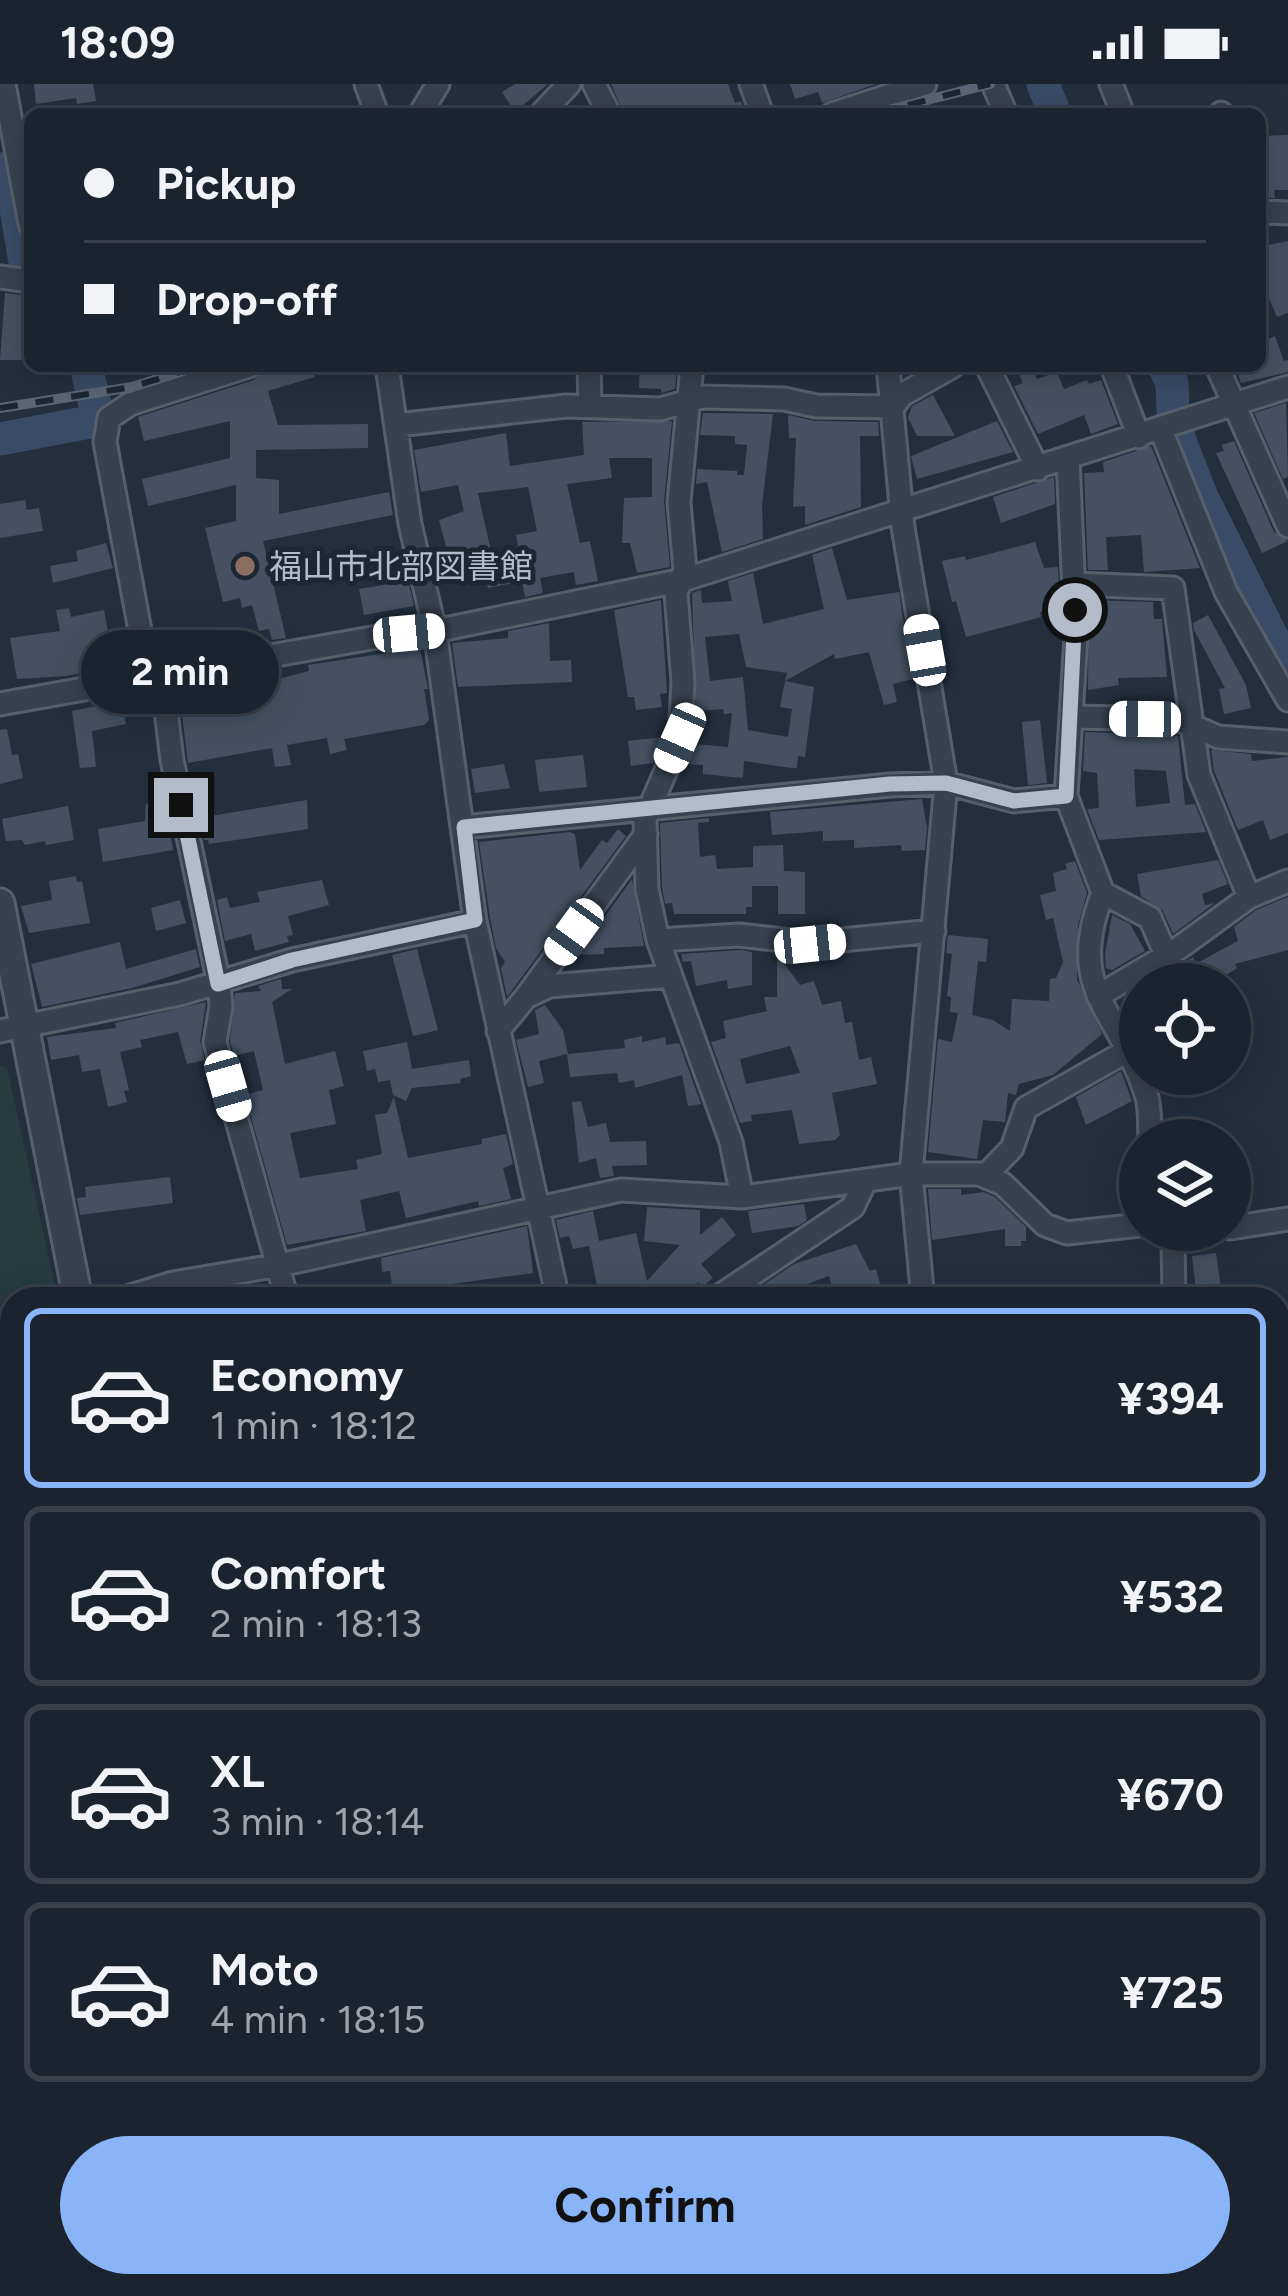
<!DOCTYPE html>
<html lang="en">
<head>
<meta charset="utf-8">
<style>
	:root { --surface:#1b232e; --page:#242b36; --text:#f1f3f6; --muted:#a0a4aa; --line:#39404a; --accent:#8ab4f8 }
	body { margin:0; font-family:Figtree,"Noto Sans JP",sans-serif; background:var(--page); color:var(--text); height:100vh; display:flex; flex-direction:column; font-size:45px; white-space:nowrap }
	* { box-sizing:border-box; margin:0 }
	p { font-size:39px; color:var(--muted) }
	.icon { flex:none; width:66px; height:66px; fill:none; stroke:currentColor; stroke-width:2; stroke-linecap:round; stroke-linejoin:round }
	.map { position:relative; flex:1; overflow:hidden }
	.panel { position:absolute; left:0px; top:1203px; width:1290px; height:1011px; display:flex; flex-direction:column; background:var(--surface); border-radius:36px 36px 0 0; box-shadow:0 6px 30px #0003,0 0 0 3px var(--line) }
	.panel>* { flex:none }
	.top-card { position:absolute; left:24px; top:24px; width:1242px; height:264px; border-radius:18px; box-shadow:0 6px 30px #0003,0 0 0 3px var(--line); display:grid; align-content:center; height:264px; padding:0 60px; background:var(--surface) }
	.buttons { position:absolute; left:1119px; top:879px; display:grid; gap:24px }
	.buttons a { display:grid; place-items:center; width:132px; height:132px; border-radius:50%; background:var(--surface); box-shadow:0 6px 30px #0003,0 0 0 3px var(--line); font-size:60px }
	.end { position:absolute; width:54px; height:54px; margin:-27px; border:15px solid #b4bcc9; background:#111; box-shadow:0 0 0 6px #111 }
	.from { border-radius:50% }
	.bubble { position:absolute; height:84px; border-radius:42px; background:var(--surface); box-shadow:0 6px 30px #0003,0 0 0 3px var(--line); font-size:39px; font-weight:700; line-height:84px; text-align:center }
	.car { position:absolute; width:36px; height:72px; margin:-36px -18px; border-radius:15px; box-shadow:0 0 9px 3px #0007; background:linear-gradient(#fff 24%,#345 0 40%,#fff 0 76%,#345 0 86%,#fff 0) }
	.top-card b { display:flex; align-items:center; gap:42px; height:114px; font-size:45px }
	.top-card b+b { border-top:3px solid var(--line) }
	.top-card i { width:30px; height:30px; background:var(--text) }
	ul { padding:21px 0 0; list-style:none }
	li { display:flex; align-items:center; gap:36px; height:180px; margin:0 24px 18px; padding:0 36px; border:6px solid var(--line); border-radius:18px }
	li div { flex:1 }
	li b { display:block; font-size:45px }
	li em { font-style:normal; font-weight:700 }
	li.selected { border-color:var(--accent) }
	li>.icon { width:108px; height:108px; stroke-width:1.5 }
	.primary-button { display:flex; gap:24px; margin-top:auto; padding:24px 60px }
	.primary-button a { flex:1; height:138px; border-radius:72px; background:var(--accent); color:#111; font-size:48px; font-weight:700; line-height:138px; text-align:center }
	.status { display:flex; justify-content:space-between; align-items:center; height:84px; padding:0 60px; background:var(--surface); direction:ltr }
	.status svg { height:33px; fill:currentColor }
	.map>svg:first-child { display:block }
	.green { fill:#263c3f }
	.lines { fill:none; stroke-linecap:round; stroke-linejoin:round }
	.river { stroke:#394c67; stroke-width:33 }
	.building { fill:#455162; fill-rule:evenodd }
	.minor-casing { stroke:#565f6c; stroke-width:27 }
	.tertiary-casing { stroke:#565f6c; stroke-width:33 }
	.trunk-casing { stroke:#434c59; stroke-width:39 }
	.minor { stroke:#38414e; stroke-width:21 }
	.tertiary { stroke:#38414e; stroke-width:27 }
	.trunk { stroke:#656462; stroke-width:33 }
	.rail-casing { stroke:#5a6575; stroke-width:10 }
	.rail { stroke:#1d2633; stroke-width:6; stroke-dasharray:18; stroke-linecap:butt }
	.route { stroke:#b4bcc9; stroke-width:15 }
	.education-dot { fill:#8d6e63; stroke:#1d2633; stroke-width:4.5 }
	.labels { text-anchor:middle; stroke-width:10; stroke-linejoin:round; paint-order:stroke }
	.poi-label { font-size:33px; fill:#b4bcc9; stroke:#1d2633; text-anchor:start }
</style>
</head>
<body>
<div class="status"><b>18:09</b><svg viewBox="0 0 49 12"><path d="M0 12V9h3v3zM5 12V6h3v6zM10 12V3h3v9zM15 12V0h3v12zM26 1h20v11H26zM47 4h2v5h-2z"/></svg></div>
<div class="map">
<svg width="1288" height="2212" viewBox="0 0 1288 2212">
	<rect width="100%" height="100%" fill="#242f3e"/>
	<path class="green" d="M0,981L7,984L58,1215H12V1226L0,1225Z"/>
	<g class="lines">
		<path class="river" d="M1043,0L1055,30
			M9,83L26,184L30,187
			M1164,282L1172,299L1173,329L1180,357L1202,413L1288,585
			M0,355L95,337L96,325L86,282"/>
	</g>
	<path class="building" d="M34,0H93L96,17L77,20L76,14L36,20Z
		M515,0H548L515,28L502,8Z
		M611,0H728L735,19L741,17L746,30H624Z
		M790,0H876L822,19L818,8L795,15Z
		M1288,51V106H1274L1275,114L1260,113V52Z
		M1288,157V229L1277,233L1260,194V163Z
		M5,209L30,212L25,276H0Z
		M1275,252L1284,277L1288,276V288L1241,299L1235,282H1260V258Z
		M281,282H311L315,293L268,307L278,341L368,340V364L256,366V394L279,396V430L389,408L393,431L263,457L286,554L272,556L269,545L259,547L252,521L242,524L240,514L223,518L205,444L236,437V401L148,422L142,395L230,374V337L144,357L138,333L254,296L262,288Z
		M640,282H677L675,305L661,309V305L639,304Z
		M1031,283L1037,295L1057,288L1064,305L1087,296L1089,300L1101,296L1118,340L1091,350L1084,331L1038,350L1014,302L1023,299L1018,288Z
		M933,311L955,352H917L908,334L912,322Z
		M1286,319L1288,393L1283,395L1254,329Z
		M703,329L773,330L762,421L763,455L722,468L707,398L696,400L697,385L737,387V391H744L747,361L735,360V352L700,351Z
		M788,331L815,337L878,338L879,352H860L861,423L805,441V422L793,423L796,354H789Z
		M672,337L664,417L670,483L637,489L630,459H622L624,414L652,413V374H609L612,394L567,400L580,459L590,457L598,497L576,501L574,488L540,494L543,509L525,513L522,497L488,504L485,491L522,483L516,451L537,447L528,403L478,409L492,472L451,481L439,436L464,427L458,401L421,408L414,366L506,349L510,382L584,371L582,338Z
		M997,337L1013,368L917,395L911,372Z
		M1234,357L1274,448L1288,457L1262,469L1216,369L1224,367L1222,361Z
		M1151,362L1200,484L1144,488L1141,451L1106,453L1108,486H1088L1084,389L1104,388L1103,378Z
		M1054,393L1055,420L1001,439L993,413Z
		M25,416L27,426L39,424L43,447L0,454V420Z
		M1035,458L1044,484L1058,483L1060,523L1040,528L1041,533L966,553L956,517L952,518L942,477L965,472L966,476Z
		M106,459L113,484L53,499L50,482L78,477L76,467Z
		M832,464L847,516L899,508L913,595L893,600L897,618L884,621L869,568L835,575L834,570L785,597L787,589L746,583L739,550L705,553L710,597L743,593L748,646L788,653L792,625L780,623L785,597L814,603L805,673L798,672L797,684H791L744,677L743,694L703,690V681L685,680L694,660L728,663L732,629L724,630L723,625L696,627L692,509L701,506L702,519L732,517L728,497L753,489L763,540L824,525L812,471Z
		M406,487L414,522L364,531L359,505L395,499L393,489Z
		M661,516L667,609L660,610L662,623L636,626L634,613H628L614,526Z
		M1089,516L1153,518L1154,535H1162L1167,593L1118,594L1119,601L1088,606Z
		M69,524L71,533L104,526L109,553L120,551L125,581L66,592L17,595L10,554L60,547L56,526Z
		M1208,531L1246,601L1251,624L1224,630L1219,605L1225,604L1194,546L1193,539Z
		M549,539L550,577L571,576L572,598L458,603L452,559L508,554V547Z
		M420,564L428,605H424L429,636L424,641L344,655L347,666L330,670L327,654L287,661L291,681L275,683L272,664L188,679L180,614L195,613L194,608L286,593L309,587L308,581Z
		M107,620H122L126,640L92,647L96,683L80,684L72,627Z
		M1040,636L1047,699L1028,701L1022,638Z
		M7,645L12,671L18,670L23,694L0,700V646Z
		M1085,648L1178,652L1185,721L1195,720L1206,748L1099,756L1087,725L1099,724L1097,689L1083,687ZM1134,685L1166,687L1170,719L1136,723Z
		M664,653L653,679L631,682L628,657Z
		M1211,666L1251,670L1252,677L1288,673V749L1270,756L1263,736L1238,746L1214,687Z
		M583,671L587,703L539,708L535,676Z
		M504,680L510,704L475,709L471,685Z
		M922,715L927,744L925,766L902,767L901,761L854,764V756L823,757V747L772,751L770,728Z
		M307,716L308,745L209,760L208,756H204L199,734Z
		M160,718L162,729L167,728L173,766L103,778L98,745L145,737L146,720Z
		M68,722L74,756L46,761L45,757L25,761L22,756L6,757L2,735Z
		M709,734V738L698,739L700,773L715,771L717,785L753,783V762L783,761L784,787L805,788V830H778V802H752V823H746V830H674L672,819L665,820L662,803L660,739Z
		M618,745L626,752L507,913L501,884L505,878L496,864L490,834L479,758L570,748L575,750L580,786L602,756L607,759Z
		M1218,776L1228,800L1202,810L1205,821L1215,819L1173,850L1163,827L1141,812L1137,790Z
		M1075,777L1087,809L1078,841L1077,895L1102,950L1053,991L1019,1000L1016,1011L1008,1009L1005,1038L983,1036L977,1075L928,1068L938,955L952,958L958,929L950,928L951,913L947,912L952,870L946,869L948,851L988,855L986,878L978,877L972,931L993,936L1010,947L1012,915L1049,917L1050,895L1056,894L1063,878L1053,834L1046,836L1040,811L1056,807L1053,789L1067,785L1065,780Z
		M76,792L77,798L82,797L90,839L29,849L21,822L52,816L49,797Z
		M632,795L644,862L604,864V870L577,871Z
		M322,796L329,821L288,832L293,851L287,852L289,858L255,867L251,850L225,857L217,816L227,813L230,824L260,818L257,808Z
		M1288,813V866L1235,880L1237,884L1215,898L1168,900L1163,891L1193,873L1197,879L1238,857L1234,843L1256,826Z
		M180,816L186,839L156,847L151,824Z
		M1112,831L1130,840L1145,867L1112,886L1106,884L1105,870Z
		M120,858L126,885L196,865L200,883L132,904L42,923L31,880Z
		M417,865L438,946L413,952L392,871Z
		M741,866L752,868V901L728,905L727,896L696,902L691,877L683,878L681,870Z
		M777,870L800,901L814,897L822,921L841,917L845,939L852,938L859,976L871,973L877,1000L832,1009L840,1051L835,1056L799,1060L792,1026L751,1031L752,1037L740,1039L711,958L726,954L723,937L767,927L764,913H777ZM790,962L800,989L746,1000L740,975Z
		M281,895L282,905H292L272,918L285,980L335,967L344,1002L329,1006L336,1040L290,1049L300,1094L358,1085L356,1076L382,1070L375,1031L387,1029L394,1013L408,1074L482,1060L481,1055L506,1050L513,1080L503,1084L511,1115L479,1122L478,1117L406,1134L399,1107L360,1116L366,1147L287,1161L245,1011L263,1006L254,967L234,972L230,957L235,909L261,907L258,902Z
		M206,918L200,957L205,976L187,980L178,948L140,956L142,963L120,968L129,1006L124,1007L127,1018L108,1023L100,985L82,988L79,971L51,976L47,953L116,944L115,939Z
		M545,921L563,946L568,970L625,964L624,956L642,952V958L665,953L666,961L679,959L701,1020L688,1022L682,991L635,1004L634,996L619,999L617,989L570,993L567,970L539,977L544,999L528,1003L516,956L539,950L535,926Z
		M407,958L412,985L469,976L471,992L460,995L461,999L412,1004L406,1017L393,1011L390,996L378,998L375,985L367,987L363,967Z
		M1121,987L1132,1017L1086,1041L1076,1013Z
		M581,1017L588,1043L606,1039L610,1058L646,1057L647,1081L612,1082L614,1092L600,1094L596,1074L579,1079L572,1018Z
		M170,1093L173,1119L80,1131L77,1114L86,1113L85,1103Z
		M928,1105H961V1111L984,1108L995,1113L1026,1143V1157H1021V1162H1005V1145L932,1156Z
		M804,1120L807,1136L798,1142L752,1149L748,1127Z
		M647,1123L700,1126V1151L722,1133L736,1151L701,1180L713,1194L702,1203L698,1198L685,1215H659L654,1211L573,1215L572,1208L597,1201L589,1162L573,1165L569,1152L560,1154L556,1136L593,1127L599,1157L636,1149L647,1197L680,1161L644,1157Z
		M527,1142L533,1189L393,1208L390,1187L382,1188L381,1174Z
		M856,1160L870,1187L876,1185L880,1200L876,1215H836L829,1192L799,1203L804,1215H742L794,1180Z
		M1216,1169L1222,1211L1197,1215L1192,1172Z"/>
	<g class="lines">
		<defs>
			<path id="minor" d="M4,0L30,140
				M366,0L377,30
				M594,0L609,30
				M751,0L762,30
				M993,0L1006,30
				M1111,0L1123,30
				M1221,29V30
				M420,30L438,0
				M541,30L569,0
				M832,30L925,0
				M1260,128L1288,129
				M0,193L30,197
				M249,282L130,320L109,334L105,358L144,568L162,594L172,676L219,900L221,922L215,958L287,1215
				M387,282L410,440L435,547L475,837L558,1215
				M589,282L590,322
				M692,282L679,418L685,486L676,509L683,598L680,654L645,735L647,805L658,856L731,1058L742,1113
				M888,282L903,443L946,699L911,1090L923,1215
				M987,282L1038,385
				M1112,282L1139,353
				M1217,282L1288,442
				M397,341L566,322L660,325L703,313L784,315L816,322L893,323L902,311L953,282
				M1161,346L1226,508L1288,616
				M1068,375L1076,553L1066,712L1103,809C1064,907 1119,925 1146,1010C1151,1024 1149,1041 1150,1056
				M1075,500L1173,504L1199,691L1249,813
				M0,620L383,552L435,547L683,496L1288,303
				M1072,633L1177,635L1218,653L1288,658
				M463,743L890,701L946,699L1014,717L1066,712
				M1103,809L1150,834L1166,871
				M658,856L739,851L810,859L934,847
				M1098,912L1179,864L1249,813L1288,797
				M526,913L646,750
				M0,947L180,910L292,876L475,837
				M498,947L526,913L549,902L671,892
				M985,1092L1012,1064L1026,1024L1127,967
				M1230,1144L1288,1135
				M1203,1146H1212
				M121,1215L173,1199L280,1181L621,1106L742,1113L911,1090H979L1003,1100L1045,1141L1067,1149L1140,1141
				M715,1215L853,1123L865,1098
				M1174,1215L1173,1156L1179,1146
				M0,1240L12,1238
				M0,1290L12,1348
				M0,1372L12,1370
				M0,1407L12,1404
				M0,1465L12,1463
				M0,1528L12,1525
				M1278,1542H1288
				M1278,1805L1288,1852
				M1278,2102L1288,2100
				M452,2202L457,2212
				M806,2202L808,2212
				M1076,2202L1079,2212
				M663,2212L667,2202
				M1258,2212L1261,2202"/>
			<path id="tertiary" d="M0,819L78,1215"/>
			<path id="trunk" d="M1278,1727L1288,1725
				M0,1999L12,1996"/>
		</defs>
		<use href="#minor" class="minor-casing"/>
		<use href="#tertiary" class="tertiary-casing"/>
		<use href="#trunk" class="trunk-casing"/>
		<use href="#minor" class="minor"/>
		<use href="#tertiary" class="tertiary"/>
		<use href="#trunk" class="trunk"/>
		<defs>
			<path id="rail" d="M873,30L990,0
				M0,324L132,303L199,282"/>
		</defs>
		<use href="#rail" class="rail-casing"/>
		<use href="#rail" class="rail"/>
	</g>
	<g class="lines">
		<path class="route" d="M181,721L218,900L292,876L475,836L464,743L890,700L946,699L1014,717L1066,712L1075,526"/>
	</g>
	<circle class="education-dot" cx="245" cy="482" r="12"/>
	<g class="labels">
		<g class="poi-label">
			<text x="269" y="494">福山市北部図書館</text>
		</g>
	</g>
</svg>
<div class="buttons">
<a><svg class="icon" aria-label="locate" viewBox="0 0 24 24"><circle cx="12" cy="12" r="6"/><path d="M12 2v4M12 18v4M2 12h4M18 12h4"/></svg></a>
<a><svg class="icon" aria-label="layers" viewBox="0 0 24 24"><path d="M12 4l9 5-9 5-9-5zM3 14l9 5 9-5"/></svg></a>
</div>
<i class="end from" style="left:1075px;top:526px"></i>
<i class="end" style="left:181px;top:721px"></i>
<div class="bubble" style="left:81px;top:546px;width:198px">2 min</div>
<i class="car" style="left:409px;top:549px;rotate:85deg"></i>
<i class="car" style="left:925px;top:566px;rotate:350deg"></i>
<i class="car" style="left:1145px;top:635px;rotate:271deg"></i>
<i class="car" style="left:680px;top:654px;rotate:204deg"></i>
<i class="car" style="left:574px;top:848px;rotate:216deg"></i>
<i class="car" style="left:810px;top:860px;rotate:84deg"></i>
<i class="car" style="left:228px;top:1002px;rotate:164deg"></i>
<div class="top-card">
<b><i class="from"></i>Pickup</b>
<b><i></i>Drop-off</b>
</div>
<section class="panel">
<ul>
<li class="selected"><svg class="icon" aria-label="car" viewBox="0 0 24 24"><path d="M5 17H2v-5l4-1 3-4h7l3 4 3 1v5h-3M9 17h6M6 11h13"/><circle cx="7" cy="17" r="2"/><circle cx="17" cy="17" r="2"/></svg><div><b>Economy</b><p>1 min · 18:12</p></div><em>¥394</em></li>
<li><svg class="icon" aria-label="car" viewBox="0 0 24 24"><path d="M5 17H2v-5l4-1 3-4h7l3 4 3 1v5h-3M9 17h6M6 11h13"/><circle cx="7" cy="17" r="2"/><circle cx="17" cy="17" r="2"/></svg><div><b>Comfort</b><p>2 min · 18:13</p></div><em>¥532</em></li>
<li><svg class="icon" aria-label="car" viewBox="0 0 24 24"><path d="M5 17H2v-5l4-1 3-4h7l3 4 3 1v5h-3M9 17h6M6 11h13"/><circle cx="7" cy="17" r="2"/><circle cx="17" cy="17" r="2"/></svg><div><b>XL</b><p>3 min · 18:14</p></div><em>¥670</em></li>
<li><svg class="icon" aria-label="car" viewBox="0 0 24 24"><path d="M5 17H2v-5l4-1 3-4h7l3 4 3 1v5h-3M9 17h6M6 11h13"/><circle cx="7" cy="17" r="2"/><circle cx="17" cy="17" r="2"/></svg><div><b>Moto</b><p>4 min · 18:15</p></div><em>¥725</em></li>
</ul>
<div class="primary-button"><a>Confirm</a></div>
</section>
</div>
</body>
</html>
